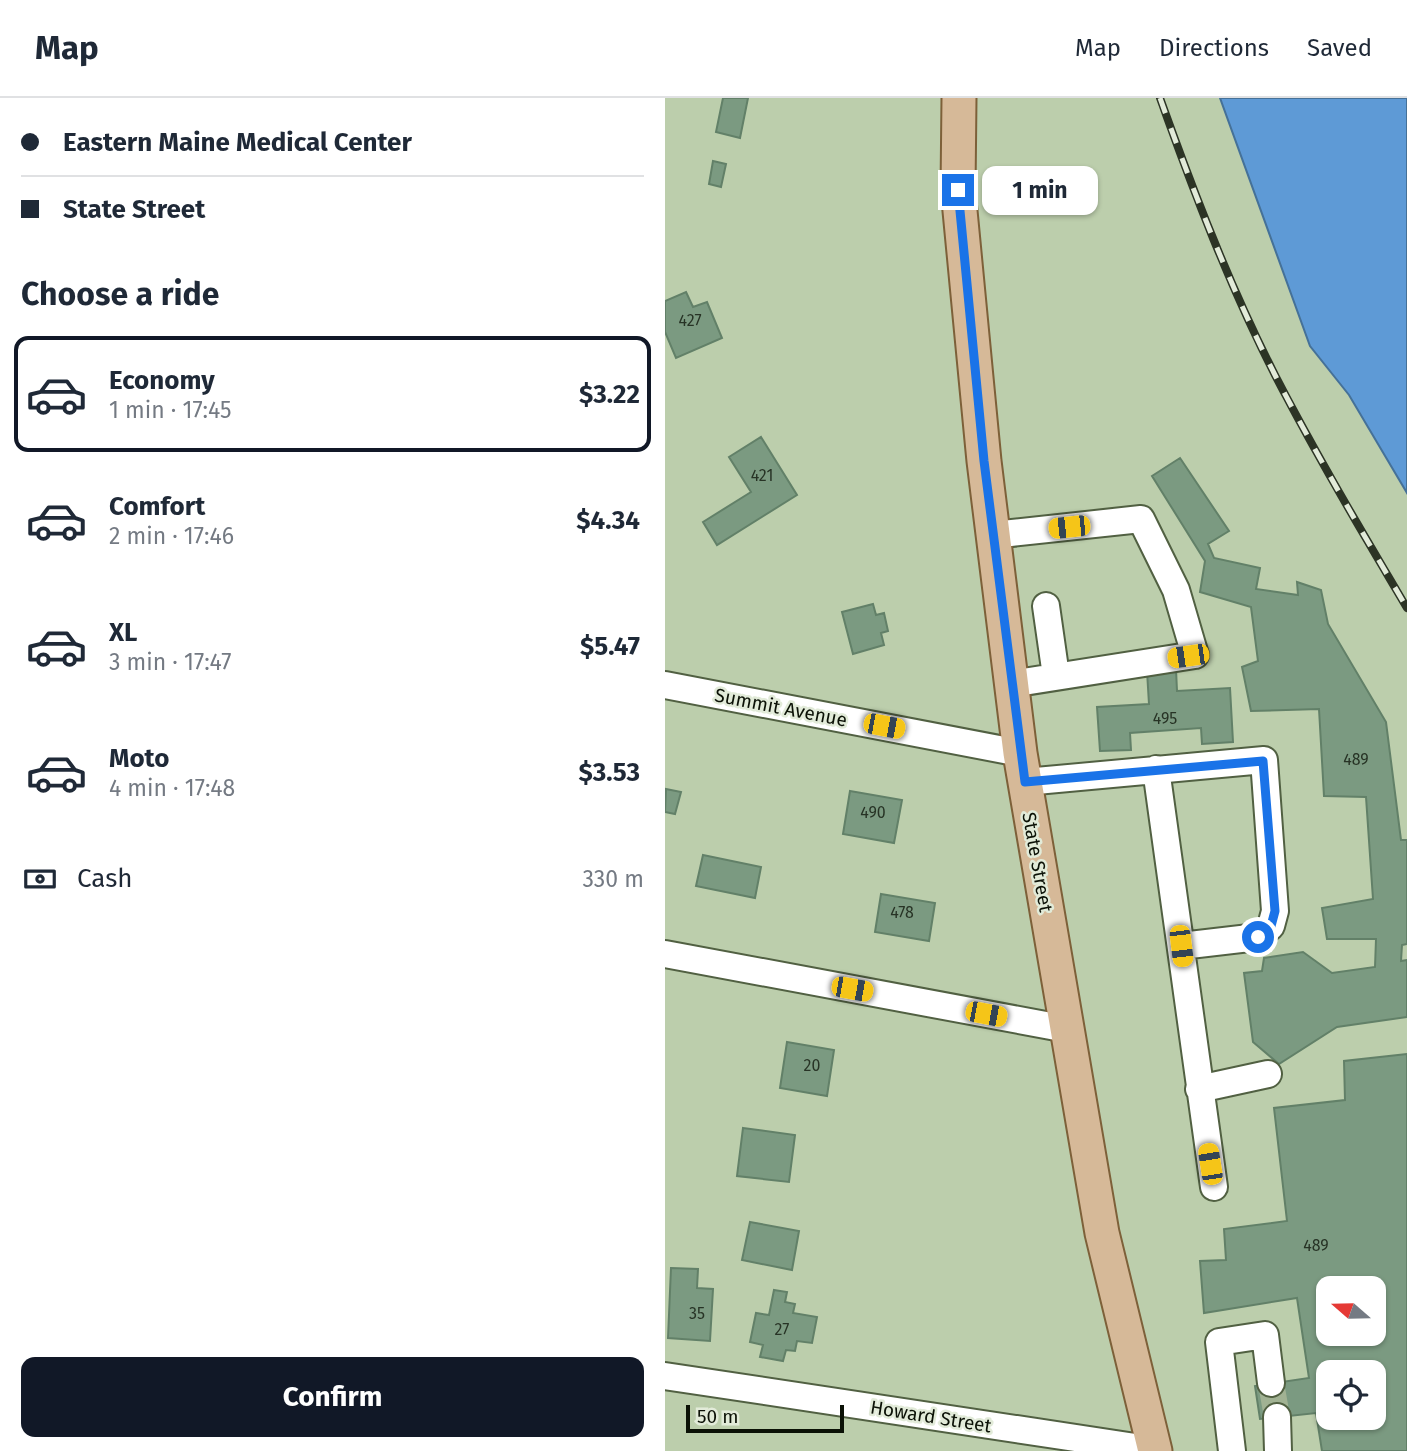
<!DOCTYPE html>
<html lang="en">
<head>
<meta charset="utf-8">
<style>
	:root { --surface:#fff; --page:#f2f2f3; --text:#1f2937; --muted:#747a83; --line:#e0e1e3; --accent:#111827 }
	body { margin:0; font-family:"Fira Sans",sans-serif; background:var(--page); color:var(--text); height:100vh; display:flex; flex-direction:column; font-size:26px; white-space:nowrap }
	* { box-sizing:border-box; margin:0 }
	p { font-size:23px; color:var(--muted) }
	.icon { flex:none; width:38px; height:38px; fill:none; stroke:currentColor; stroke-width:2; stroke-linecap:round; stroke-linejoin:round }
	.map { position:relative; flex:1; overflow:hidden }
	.details { display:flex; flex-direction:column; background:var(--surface); width:665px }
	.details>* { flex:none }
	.top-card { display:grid; align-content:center; height:154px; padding:0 21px; background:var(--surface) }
	.needle { width:46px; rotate:290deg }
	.controls { position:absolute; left:651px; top:1178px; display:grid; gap:14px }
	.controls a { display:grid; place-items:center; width:70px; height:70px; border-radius:14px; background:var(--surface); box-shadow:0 2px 5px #0004; font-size:35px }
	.scale { position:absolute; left:21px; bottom:18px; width:158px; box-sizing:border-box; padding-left:7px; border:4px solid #0b1106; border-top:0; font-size:19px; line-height:24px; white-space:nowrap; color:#0b1106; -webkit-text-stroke:5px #e2ebd9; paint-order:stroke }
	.end { position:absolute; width:32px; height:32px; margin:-16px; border:9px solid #1a73e8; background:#fff; box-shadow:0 0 0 4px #fff }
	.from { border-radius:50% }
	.bubble { position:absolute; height:49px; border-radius:14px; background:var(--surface); box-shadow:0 2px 5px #0004; font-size:23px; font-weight:700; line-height:49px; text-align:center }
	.car { position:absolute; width:21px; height:42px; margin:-21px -10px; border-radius:9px; box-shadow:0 0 5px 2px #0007; background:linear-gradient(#f5c518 24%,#345 0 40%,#f5c518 0 76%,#345 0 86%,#f5c518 0) }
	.top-card b { display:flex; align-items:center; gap:24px; height:66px; font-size:26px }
	.top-card b+b { border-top:2px solid var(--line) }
	.top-card i { width:18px; height:18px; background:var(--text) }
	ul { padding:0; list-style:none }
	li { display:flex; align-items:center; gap:21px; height:116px; margin:0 14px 10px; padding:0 7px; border:4px solid transparent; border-radius:14px }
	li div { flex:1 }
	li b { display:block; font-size:26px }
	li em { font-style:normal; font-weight:700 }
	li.current { border-color:var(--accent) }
	li>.icon { width:63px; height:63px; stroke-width:1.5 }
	h2 { padding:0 21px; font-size:32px; line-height:84px }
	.pay { display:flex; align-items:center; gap:18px; height:77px; padding:0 21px; font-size:26px }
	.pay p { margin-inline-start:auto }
	.cta { display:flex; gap:14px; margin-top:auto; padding:14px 21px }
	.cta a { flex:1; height:80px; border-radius:14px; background:var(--accent); color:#fff; font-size:28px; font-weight:700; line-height:80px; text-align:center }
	header { display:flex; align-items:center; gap:42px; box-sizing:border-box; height:98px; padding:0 35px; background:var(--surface); border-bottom:2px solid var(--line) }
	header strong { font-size:33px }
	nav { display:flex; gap:38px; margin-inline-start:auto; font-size:24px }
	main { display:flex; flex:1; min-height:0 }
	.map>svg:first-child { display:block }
	.water { fill:#5e9ad6; stroke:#457198; stroke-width:2 }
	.building { fill:#7b9a81; stroke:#628068; stroke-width:2; fill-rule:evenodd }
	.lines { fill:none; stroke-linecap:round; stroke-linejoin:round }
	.minor-tunnel { stroke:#a1b293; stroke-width:26; stroke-dasharray:26 13; stroke-linecap:butt }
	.minor-casing { stroke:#516042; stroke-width:30 }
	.major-casing { stroke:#7d6039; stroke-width:37 }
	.minor { stroke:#fff; stroke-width:26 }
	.major { stroke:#d6b998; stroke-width:33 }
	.rail-casing { stroke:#2c3425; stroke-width:8 }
	.rail { stroke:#e2ebd9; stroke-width:5; stroke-dasharray:16; stroke-linecap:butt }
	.route { stroke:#1a73e8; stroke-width:9 }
	.labels { text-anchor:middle; stroke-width:5; stroke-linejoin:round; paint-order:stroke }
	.number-label { font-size:16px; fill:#273325 }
	.street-label { font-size:19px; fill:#0b1106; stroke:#e2ebd9 }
</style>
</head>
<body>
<header>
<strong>Map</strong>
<nav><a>Map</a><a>Directions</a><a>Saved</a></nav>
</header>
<main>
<section class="details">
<div class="top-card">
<b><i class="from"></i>Eastern Maine Medical Center</b>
<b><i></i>State Street</b>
</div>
<h2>Choose a ride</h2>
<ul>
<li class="current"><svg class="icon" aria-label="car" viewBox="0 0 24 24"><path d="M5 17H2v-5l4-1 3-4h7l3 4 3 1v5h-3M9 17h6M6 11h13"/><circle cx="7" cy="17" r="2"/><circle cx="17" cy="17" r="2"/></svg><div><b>Economy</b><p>1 min · 17:45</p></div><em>$3.22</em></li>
<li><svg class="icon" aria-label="car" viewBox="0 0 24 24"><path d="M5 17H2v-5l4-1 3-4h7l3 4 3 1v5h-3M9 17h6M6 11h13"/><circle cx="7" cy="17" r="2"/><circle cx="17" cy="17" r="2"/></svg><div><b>Comfort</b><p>2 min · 17:46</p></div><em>$4.34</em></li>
<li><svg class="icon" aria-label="car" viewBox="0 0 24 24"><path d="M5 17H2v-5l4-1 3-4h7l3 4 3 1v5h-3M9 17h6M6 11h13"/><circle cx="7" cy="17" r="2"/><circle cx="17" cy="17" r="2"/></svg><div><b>XL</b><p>3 min · 17:47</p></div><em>$5.47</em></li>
<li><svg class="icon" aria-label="car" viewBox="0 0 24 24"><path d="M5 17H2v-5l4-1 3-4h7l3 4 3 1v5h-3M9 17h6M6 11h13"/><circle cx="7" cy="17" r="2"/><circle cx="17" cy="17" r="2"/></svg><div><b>Moto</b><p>4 min · 17:48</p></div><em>$3.53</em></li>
</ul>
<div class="pay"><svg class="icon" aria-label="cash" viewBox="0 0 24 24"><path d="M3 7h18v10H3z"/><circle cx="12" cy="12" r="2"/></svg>Cash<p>330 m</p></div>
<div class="cta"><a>Confirm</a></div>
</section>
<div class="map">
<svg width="742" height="1353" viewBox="0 0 742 1353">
	<rect width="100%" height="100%" fill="#bcceac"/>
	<path class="water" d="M555,0H742V395L684,297L645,248Z"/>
	<path class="building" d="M58,0H83L75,40L51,34Z
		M48,63L61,66L56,89L44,86Z
		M21,194L28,209L42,204L57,240L11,260L0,234V203Z
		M96,339L132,397L52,447L38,424L86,394L64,359Z
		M515,360L564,433L543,446L549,460L595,470L591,491L633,497L632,484L656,492L663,526L721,624L736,742H742V846L737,847L736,863L742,862V919L672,929L614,966L588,944L579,875L597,873L599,860L638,854L667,875L710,869L711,841H662L657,810L708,801L701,699L659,698L654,611L586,613L577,569L593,563L586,509L535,494L540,463L487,378Z
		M208,506L211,517L219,515L223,533L216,535L219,547L188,556L177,514Z
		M511,571L512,593L565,590L568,644L537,646L536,630L465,635L466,652L435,653L432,609L484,606L482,573Z
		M1,691L16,694L10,716L0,714Z
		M185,693L237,702L229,745L178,736Z
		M38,757L96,769L90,800L31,788Z
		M216,796L270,805L264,843L210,834Z
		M122,944L169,952L162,998L115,990Z
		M742,956V1353H657L651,1315L595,1321L590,1288L644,1280L632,1200L539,1215L535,1163L561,1162L559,1131L622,1123L609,1010L680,1002L679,963ZM663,1190H709V1236H663ZM663,1274H709V1320H663Z
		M78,1030L130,1037L124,1084L72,1078Z
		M85,1124L134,1133L127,1172L77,1162Z
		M6,1170L33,1171L32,1190L48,1191L45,1243L3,1240Z
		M109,1192L122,1194L120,1204L130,1206L128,1215L152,1219L147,1245L132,1243L130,1253L121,1252L118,1263L95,1259L98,1247L85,1244L91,1215L104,1217Z"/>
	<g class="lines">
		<path class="minor-tunnel" d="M606,1285L612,1319"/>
		<defs>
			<path id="minor" d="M328,437L476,421L511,492L530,557L346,586
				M381,508L391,578
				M0,587L355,655
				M491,671L549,1089
				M360,684L599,662L610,813L606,828L593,839L516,848
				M0,856L402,931
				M534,991L603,976
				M0,1278L490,1352
				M612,1319L613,1353
				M567,1353L554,1244L600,1237L606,1285"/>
			<path id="major" d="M294,0L293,92L319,363L355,655L437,1135L490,1353"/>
		</defs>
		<use href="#minor" class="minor-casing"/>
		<use href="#major" class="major-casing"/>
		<use href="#minor" class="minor"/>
		<use href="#major" class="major"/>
		<defs>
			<path id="rail" d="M495,0C529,95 565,189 611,279C652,358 697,434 742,510"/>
		</defs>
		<use href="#rail" class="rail-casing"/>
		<use href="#rail" class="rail"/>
	</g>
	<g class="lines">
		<path class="route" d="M293,92L319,363L360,684L598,663L610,813L606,828L593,839"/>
	</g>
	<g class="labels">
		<g class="number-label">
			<text x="25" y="228">427</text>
			<text x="97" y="383">421</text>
			<text x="500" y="626">495</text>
			<text x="691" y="667">489</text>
			<text x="208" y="720">490</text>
			<text x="237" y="820">478</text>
			<text x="147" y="973">20</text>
			<text x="651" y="1153">489</text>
			<text x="32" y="1221">35</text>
			<text x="117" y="1237">27</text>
		</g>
		<g class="street-label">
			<text transform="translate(116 609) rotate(11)" y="7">Summit Avenue</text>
			<text transform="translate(373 764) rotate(80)" y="7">State Street</text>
			<text transform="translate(266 1318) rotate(9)" y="7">Howard Street</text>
		</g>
	</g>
</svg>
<div class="controls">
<a><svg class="needle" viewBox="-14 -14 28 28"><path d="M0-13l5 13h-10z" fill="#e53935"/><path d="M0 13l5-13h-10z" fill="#747a83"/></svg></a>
<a><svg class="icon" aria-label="locate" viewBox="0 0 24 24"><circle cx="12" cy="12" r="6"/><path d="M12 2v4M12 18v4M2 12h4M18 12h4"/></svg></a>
</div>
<div class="scale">50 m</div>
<i class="end from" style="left:593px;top:839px"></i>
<i class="end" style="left:293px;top:92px"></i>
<div class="bubble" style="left:317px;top:68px;width:116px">1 min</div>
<i class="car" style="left:404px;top:429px;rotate:264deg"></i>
<i class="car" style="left:523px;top:558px;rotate:262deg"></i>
<i class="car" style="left:219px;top:628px;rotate:101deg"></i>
<i class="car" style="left:516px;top:848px;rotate:173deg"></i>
<i class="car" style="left:187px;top:891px;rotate:100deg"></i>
<i class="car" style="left:321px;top:916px;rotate:101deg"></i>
<i class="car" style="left:545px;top:1066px;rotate:351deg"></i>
</div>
</main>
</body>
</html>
